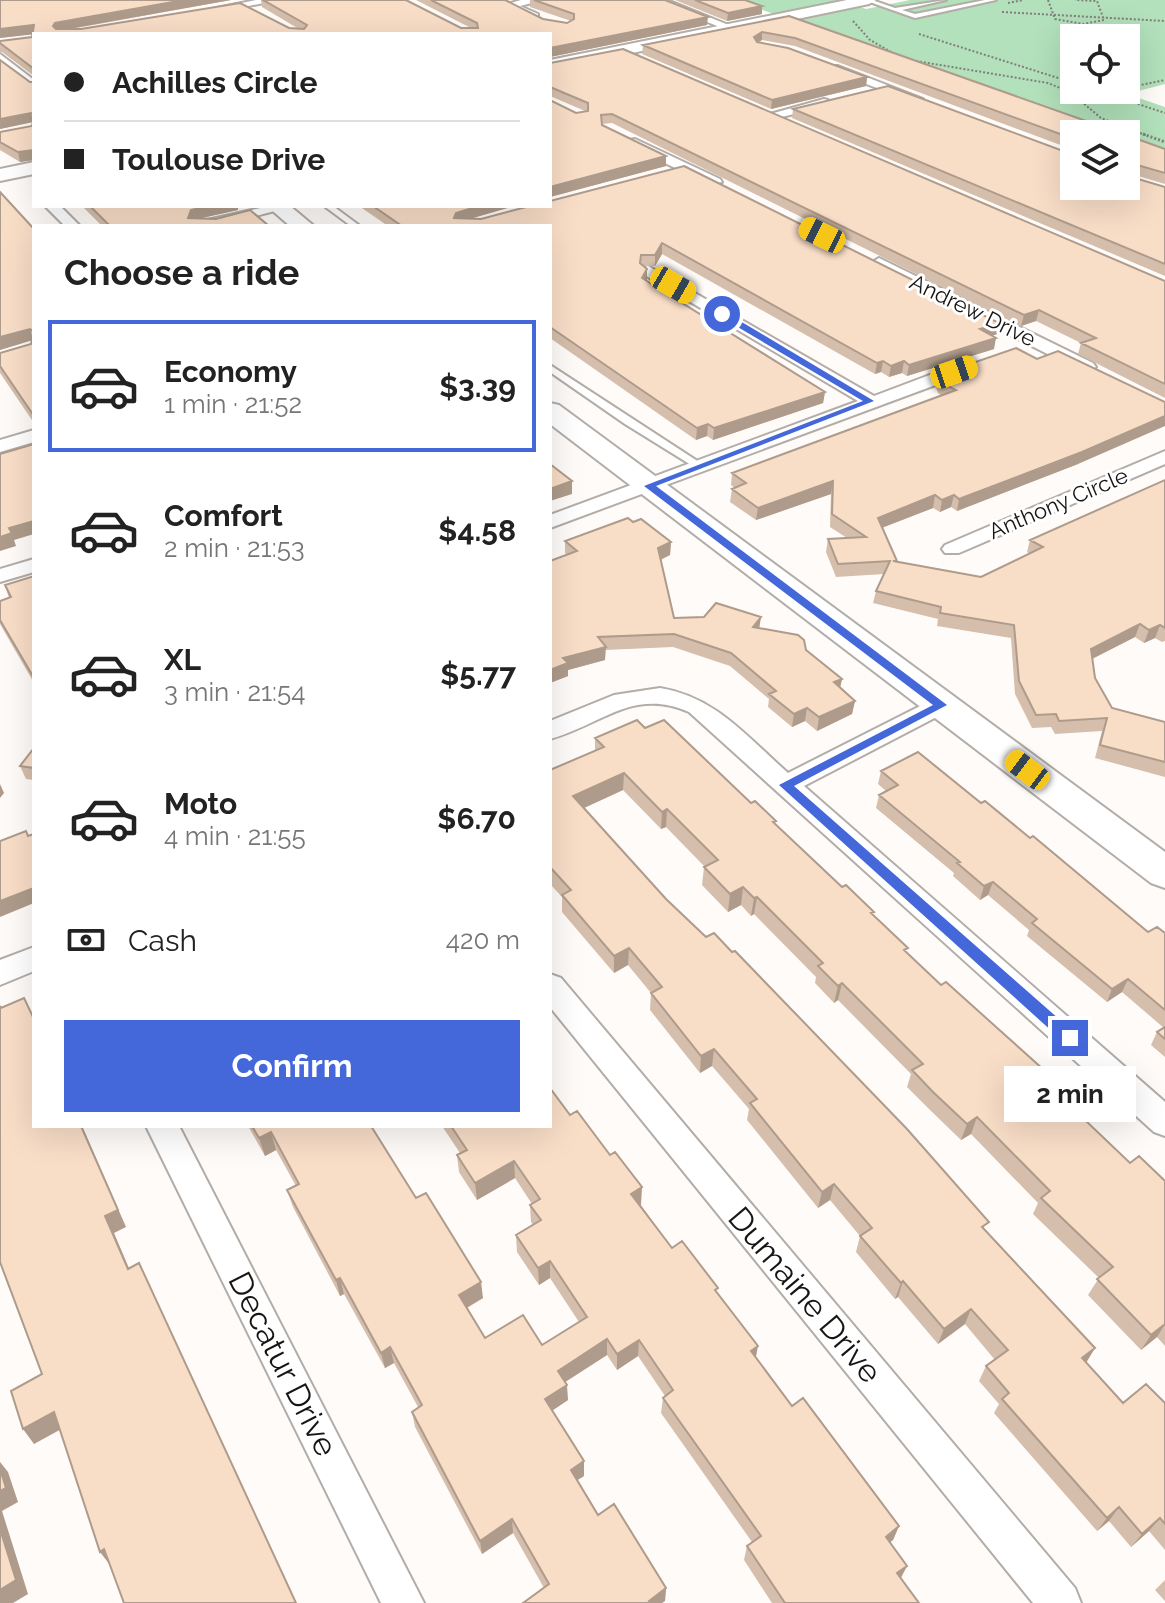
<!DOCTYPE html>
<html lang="en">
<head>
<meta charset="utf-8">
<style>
	:root { --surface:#fff; --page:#f2f2f2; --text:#222; --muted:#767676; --line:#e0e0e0; --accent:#4467da }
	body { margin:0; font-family:Raleway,sans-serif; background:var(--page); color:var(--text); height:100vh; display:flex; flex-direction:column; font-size:30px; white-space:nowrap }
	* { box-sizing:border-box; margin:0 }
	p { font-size:26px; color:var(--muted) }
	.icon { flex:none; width:44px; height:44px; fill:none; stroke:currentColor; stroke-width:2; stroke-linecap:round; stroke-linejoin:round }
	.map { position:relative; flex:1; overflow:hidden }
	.details { position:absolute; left:32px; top:224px; width:520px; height:904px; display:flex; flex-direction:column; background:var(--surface); border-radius:0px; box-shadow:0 8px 32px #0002 }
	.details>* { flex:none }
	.guide { position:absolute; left:32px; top:32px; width:520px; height:176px; border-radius:0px; box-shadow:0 8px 32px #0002; display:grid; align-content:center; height:176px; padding:0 32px; background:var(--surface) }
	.buttons { position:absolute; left:1060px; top:24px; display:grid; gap:16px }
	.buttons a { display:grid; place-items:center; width:80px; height:80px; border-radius:0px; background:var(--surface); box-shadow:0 8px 32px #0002; font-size:40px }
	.end { position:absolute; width:36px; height:36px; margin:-18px; border:10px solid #4467da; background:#fff; box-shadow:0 0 0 4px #fff }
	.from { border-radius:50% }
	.bubble { position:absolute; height:56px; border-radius:0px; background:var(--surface); box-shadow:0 8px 32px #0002; font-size:26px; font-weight:700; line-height:56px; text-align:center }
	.car { position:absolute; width:24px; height:48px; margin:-24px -12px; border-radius:10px; box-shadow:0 0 6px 2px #0007; background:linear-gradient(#f5c518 24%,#345 0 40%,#f5c518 0 76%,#345 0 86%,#f5c518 0) }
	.guide b { display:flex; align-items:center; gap:28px; height:76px; font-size:30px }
	.guide b+b { border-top:2px solid var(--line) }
	.guide i { width:20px; height:20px; background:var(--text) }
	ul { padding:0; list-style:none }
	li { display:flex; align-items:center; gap:24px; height:132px; margin:0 16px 12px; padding:0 16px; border:4px solid transparent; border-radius:0px }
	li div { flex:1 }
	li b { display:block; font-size:30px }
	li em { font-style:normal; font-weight:700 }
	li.active { border-color:var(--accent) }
	li>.icon { width:72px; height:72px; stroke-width:1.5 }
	h2 { padding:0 32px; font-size:36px; line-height:96px }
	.pay { display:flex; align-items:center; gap:20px; height:88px; padding:0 32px; font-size:30px }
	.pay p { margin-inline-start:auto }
	.action { display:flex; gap:16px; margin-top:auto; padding:16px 32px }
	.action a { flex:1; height:92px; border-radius:0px; background:var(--accent); color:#fff; font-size:32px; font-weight:700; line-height:92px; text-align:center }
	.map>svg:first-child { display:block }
	.green { fill:#b2e1bb; fill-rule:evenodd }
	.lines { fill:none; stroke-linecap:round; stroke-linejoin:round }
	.lane-casing { stroke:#b3ada8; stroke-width:4 }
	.street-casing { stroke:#b3ada8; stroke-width:4 }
	.secondary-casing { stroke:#b3ada8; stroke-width:4 }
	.path-far1 { stroke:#817e7c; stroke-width:2; stroke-dasharray:2 2; stroke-linecap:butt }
	.path { stroke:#817e7c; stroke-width:3; stroke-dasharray:2 2; stroke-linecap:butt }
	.lane { fill:#fff; fill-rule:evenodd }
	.street { fill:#fff; fill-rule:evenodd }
	.secondary { fill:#fff; fill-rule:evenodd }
	.wall { fill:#d5beab }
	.shaded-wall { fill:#ae9b8b }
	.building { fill:#f8ddc7; stroke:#ae9b8b; stroke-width:2 }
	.route { fill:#4467da }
	.labels { text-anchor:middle; stroke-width:6; stroke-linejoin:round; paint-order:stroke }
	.far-street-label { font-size:22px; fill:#171513; stroke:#fff }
	.near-street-label { font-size:32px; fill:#171513; stroke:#fff }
</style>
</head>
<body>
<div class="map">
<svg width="1165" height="1603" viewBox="0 0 1165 1603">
	<rect width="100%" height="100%" fill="#fffbf8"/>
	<path class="green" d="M735,0H840L866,9L910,0H1165V84L1127,94L1165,107V154L1126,140V134H1109ZM1074,38H1126V90H1074Z"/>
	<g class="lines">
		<defs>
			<path id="lane" d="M864,0H872L895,8L946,0L902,10L915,14L985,0H996L915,18Z
				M324,206H333L360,226H351Z
				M550,365L705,466L700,469L696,468L625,424L550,372Z"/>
			<path id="street" d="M256,0H280L212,13L207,10Z
				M521,0H544L520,6L538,14V18H530L504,5Z
				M653,0H667L736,28L727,30Z
				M0,54L34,80V89L0,63Z
				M830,66H838L923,99L913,102L830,70Z
				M824,99L828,100V106L769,120L763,116Z
				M635,139L720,179L722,182L710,185L630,146V140Z
				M45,206H60L80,226H65Z
				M269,206L286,208L218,226H192L194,223Z
				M879,258L1093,363L1096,367L1087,372L1081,371L874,266L871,263Z
				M648,266L874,396L964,362L970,361L979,366L976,370L550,528V515L858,401L643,274V268Z
				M34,430V442L0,452V440Z
				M1165,451V464L959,553H945L942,549L945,545Z
				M34,559V572L0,582V569Z
				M660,688C716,697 747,737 788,773L932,700H950L953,705L950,710L804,786L1165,1102V1136L1154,1132L689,712C633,687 601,725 550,739V721L614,695Z
				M34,947V971L0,985V960Z
				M550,974L561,978L1075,1588L1081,1603H1033L550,1007Z
				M146,1126H179L424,1603H381Z"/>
			<path id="secondary" d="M847,0H876L869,4L550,70V60Z
				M34,162V174L0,181V169Z
				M267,206H290L314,226H290Z
				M550,403L559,405L1165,852V888L1151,883L550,424Z"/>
		</defs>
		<use href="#lane" class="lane-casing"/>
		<use href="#street" class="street-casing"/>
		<use href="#secondary" class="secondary-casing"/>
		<path class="path-far1" d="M1048,0L1055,19L1083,24L1104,20L1097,1L1075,0
			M1008,3L1023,0
			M1002,12L1165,21
			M853,21L870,40L891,52
			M919,34L1074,83
			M916,61L1048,83L1070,92L1101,118L1148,136
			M1126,88L1165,80
			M1096,90L1165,113
			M1078,97L1099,92"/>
		<path class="path" d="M1143,134L1165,142"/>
		<use href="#lane" class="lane"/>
		<use href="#street" class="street"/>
		<use href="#secondary" class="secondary"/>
	</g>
	<path class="wall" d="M0,0H231L71,29H299L262,7L261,0H406L461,28H471L416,0H510L507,1L543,19L567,23L571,21L530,7V0H665L707,25L550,57V34H34V160L20,162L0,150V132L32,126L33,122L0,129L30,82H34V76L2,52H0V41L32,37L33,34L0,38Z
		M675,0H745L762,14L727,21Z
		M789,16L1074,134V150L795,46L762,40L758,42L867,77L866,86L771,109L642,54L643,45Z
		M550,63L1165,281V398L1078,354L1081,343L1036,321L1021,326L612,123L602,124V125L666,166L550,197V100L576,113L585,111L550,96Z
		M793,109L1074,186L1126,135L1165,149V184L1128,173V176L1165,187V276L792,118Z
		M82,206H238V210L201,218L269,226H102Z
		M359,206H514L472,218L481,219L530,206L997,334L992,336L994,349L907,376L902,373L889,377L881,372L875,374L662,254L655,266H643L647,269L646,280L825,392L823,403L713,440L707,436L696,440L550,338V226H388Z
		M34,229V423L0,373V353L31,344L32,340L0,350Z
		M1037,359L1078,464L957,511L951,507L940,512L933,508L882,528L897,562L981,577L1030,554L1027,552L1030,540L1165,480V641L1162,642L1155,638L1144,643L1135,637L1092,659L1095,678L1112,708L1165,722V777L1095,758L1102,731L1055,734L1051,727L1032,728L1015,694L1011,638L937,626L938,619L873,603L876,591L884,574L836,577L826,552L828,539L847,538L830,527L831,494L756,520L730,502L732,489L735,488L731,485L732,473L942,396L938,393L936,387L938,375Z
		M633,522L671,542L670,555L661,560L674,618L759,628L806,650L842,679L840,688L855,701L852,714L817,731L805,721L792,727L768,707L769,699L730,666L673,647L605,650V660L568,670V676L550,683L567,555L565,553V541Z
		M34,576V683L0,624V601L9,598L5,585Z
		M645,728L776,821L775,824L873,915L907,953L1130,1163L1165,1181V1346L1157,1337L1141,1350L1088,1295L1099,1278L1033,1214L1038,1203L971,1134L961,1140L928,1108L907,1087L911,1074L838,1000L834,1003L815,983L816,977L754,914L751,916L741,905L728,912L702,885L704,867H705L666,827L661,829L623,790L584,808L666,899L986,1230L1095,1348L1086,1362L1123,1403H1165V1550L1149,1531L1131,1547L1109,1521L1097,1531L994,1413L999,1404L979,1381L986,1366L995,1360L965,1324L938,1344L898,1297L895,1299L856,1252L860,1236L830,1200L818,1208L747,1120L749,1109L712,1066L700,1073L650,1010L651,993L628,965L614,973L562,912V897L550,884V770L595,751V738Z
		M34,748V780L26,779L20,766Z
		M881,771L981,803L1148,932L1165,933V1057L1151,1045L1157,1032L1164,1028L1122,992L1107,1002L1027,936L1029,930L988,895L980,900L953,876L954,873L876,808L879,795L886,791L878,784Z
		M570,1115L641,1205L672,1248L717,1292L756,1357L792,1406L899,1526L893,1540L890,1542L907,1566L901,1578L919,1603H772L744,1560L747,1546L752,1542L661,1413L663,1398L665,1396L638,1356L617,1370L607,1355L565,1382L568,1400L552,1410L584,1461V1476L577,1480L598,1515L666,1588L665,1601L544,1588L513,1533L482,1554L415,1427L412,1412L418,1407L394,1363L385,1368L344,1294L340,1296L293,1207L287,1190L296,1186L276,1150L265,1156L248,1126H371L416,1198L483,1298L467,1308L485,1338L542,1345L579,1322L550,1278L539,1285L517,1252L516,1235L533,1225L531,1222L530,1205L532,1204L515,1178L477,1200L459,1172L457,1155L460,1153L442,1126H550Z
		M1165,1580V1601L1155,1590Z"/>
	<path class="shaded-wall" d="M184,0H231L57,31L53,26L55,23Z
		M762,6V14L727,21L728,13Z
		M708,17L707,25L550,57V48Z
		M34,25L36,34L0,38V29Z
		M762,32V40L753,45L754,37Z
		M867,77L866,86L771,109L772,100Z
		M31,113L33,122L0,129V119Z
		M33,150L34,160L20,162L18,152Z
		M666,156V166L550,197V187Z
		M208,206H238V210L193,220L188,218L191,210Z
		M479,206H514L456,223L454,218L456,213Z
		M662,243V254L655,266V255Z
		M647,269V280L641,289L642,278Z
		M1039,310L1036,321L1021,326L1024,315Z
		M999,323L997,334L977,341L980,329Z
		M30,329L33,340L0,350V337Z
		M996,338L994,349L907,376L909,365Z
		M883,361L881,372L875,374L877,363Z
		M904,361L902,373L889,377L891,366Z
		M825,392L823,403L713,440L714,428Z
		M1165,416V426L1078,464L957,511L959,499Z
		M708,424L707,436L696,440L697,428Z
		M572,481V494L550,501V489Z
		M833,481L831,494L756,520L758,508Z
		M935,495L933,508L876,530L878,518Z
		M954,495L951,507L940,512L942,500Z
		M34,521V534L14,540L16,546L0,551V537L9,528Z
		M671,542L670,555L657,561L658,548Z
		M761,617L759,630L753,627Z
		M1140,624L1135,637L1086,662L1091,649Z
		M1160,625L1155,638L1144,643L1149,630Z
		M606,647L605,660L568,670V676L550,683V670L563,658Z
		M842,679L839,692L834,682Z
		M855,701L852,714L817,731L819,717Z
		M807,708L805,721L792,727L794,714Z
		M624,773L623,790L573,813V796Z
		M0,784L4,793L0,798Z
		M667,809L666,827L661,829L662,812Z
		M993,882L988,895L980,900L984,886Z
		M743,887L741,905L728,912L730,894Z
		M34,888V903L0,917V901Z
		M757,897L754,914L751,916L754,898Z
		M629,948L628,965L614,973V956Z
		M1128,979L1122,992L1107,1002L1112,989Z
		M842,983L838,1000L834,1003L838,986Z
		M714,1049L712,1066L700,1073L701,1056Z
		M977,1117L971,1134L961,1140L967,1124Z
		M82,1126L126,1227L114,1233L136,1285L105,1216Z
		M271,1132L276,1150L265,1156L259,1138Z
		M514,1161L515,1178L477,1200L475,1183Z
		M834,1184L830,1200L818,1208L822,1192Z
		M642,1187L641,1205L630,1211L631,1194Z
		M550,1261V1278L539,1285L538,1268Z
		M340,1278L344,1294L340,1296L336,1280Z
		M903,1281L898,1297L895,1299L901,1283Z
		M481,1282L483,1298L461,1311L459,1295Z
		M971,1309L965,1324L938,1344L944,1329Z
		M1165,1324L1157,1337L1141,1350L1151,1335Z
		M607,1339V1355L559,1386L558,1371Z
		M639,1340L638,1356L617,1370V1354Z
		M758,1346L755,1362L751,1351Z
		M390,1347L394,1363L385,1368L381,1353Z
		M1095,1348L1086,1363L1082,1358Z
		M567,1385L568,1400L546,1415L545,1399Z
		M54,1412L65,1427L34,1444L23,1429Z
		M584,1461V1476L571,1484V1470Z
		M0,1462L8,1472L18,1502L2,1511L28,1594L13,1603H0Z
		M1119,1507L1109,1521L1097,1531L1107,1518Z
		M1160,1518L1149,1531L1131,1547L1142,1534Z
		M512,1519L513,1533L482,1554L480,1541Z
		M899,1526L893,1540L879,1551L886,1537Z
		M104,1549L110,1565L100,1552Z
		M907,1566L900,1579L897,1573Z
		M666,1588L665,1601L662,1603H649V1601Z"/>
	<path class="building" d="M0,0H184L55,23L53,26L56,29H81L240,3L289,28L304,29L307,25L263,0H406L461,28H478L477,23L431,0H505L543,19L567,23L574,19V14L534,0H665L708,17L550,48V34H34V115L31,113L0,119V60L30,82H34V69L0,43V41L32,37L34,25L0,29Z
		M695,0H745L762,6L728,13Z
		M789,16L1123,134H1074V139L795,38L762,32L754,37L757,42L788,48L867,77L772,100L643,45Z
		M623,49L1165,281V384L1081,343L1096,338L1039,310L1024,315L612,114L601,115L602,125L666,156L550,187V100L576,113L588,111V103L550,87V63Z
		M888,86L1074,155V186H1126V135L1165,149V173L1127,162L1128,176L1165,187V264L793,109Z
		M34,118V158L33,150L18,152L0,142V132L32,126Z
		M684,166L999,323L980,329L996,338L909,365L904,361L891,366L883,361L877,363L662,243L655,255H641L640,263L647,269L642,278L825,392L714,428L708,424L697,428L550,327V226H402L373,206H479L456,213L454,218L481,219L530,206H550V201Z
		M0,192L34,229V416L0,366V353L31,344L34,332L30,329L0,337Z
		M90,206H208L191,210L188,218L216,219L250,210L269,226H110Z
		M1016,348L1037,359L1058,351L1165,402V416L1082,452L959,499L954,495L942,500L935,495L878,518L897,561H893L981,577L1043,547L1030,540L1165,480V628L1160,625L1149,630L1140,624L1091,649L1095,678L1112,708L1165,722V762L1100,745L1107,718L1059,721L1056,714L1036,715L1019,681L1014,625L940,613L941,607L876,591L890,561L838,564L828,539L866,537L832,514L833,481L758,508L732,489L746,483L732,473L956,390L940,382L938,375Z
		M34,444V521L9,528L12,533L0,537V454Z
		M550,464L572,481L550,489Z
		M628,518L633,522L641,519L671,542L658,548L674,618L704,617L716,603L761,617L753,627L798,635L804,640L806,650L842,679L834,682L855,701L819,717L807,708L794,714L769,694L776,691L731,653L674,634L598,637L606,647L563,658L568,663L550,670V561L577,551L565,541Z
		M34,576V678L0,620V601L11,597L5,585Z
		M637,720L645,728L664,720L751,803L755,801L776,821L773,822L842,887L846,885L874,912L871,913L908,948L904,950L941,985L946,982L1044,1070L1093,1118L1087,1122L1130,1163L1139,1156L1165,1181V1324L1151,1335L1097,1279L1113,1267L1041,1198L1050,1191L977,1117L967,1124L933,1092L912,1070L923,1064L842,983L838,986L818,966L823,963L757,897L754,898L743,887L730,894L704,867L718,860L667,809L662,812L624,773L573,796L666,899L706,937L714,933L732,952L735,951L907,1129L989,1222L982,1227L1095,1348L1082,1358L1123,1403L1146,1384L1165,1403V1524L1160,1518L1142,1534L1119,1507L1107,1518L1002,1399L1009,1393L986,1366L1008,1350L971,1309L944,1329L903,1281L901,1283L860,1236L872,1228L834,1184L822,1192L750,1103L757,1099L714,1049L701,1056L651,993L662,987L629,948L614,956L562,895L571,890L550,867V770L604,747L595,738Z
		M34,748V768L20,766Z
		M918,752L981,803L985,801L1030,838L1033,836L1148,932L1157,927L1165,933V1010L1128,979L1112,989L1032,923L1037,919L993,882L984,886L957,863L960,862L879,795L898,785L881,771Z
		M26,831L28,836L34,834V888L0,901V841Z
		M24,998L34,1019V1126H81L118,1210L105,1216L128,1269L139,1263L296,1603H124L104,1549L100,1552L54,1412L23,1429L11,1391L42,1374L0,1262V1006L1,1008Z
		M1165,1027V1039L1157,1032Z
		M550,1088L570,1115L577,1111L610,1155L615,1152L642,1187L631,1194L672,1248L682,1241L718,1288L715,1290L758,1346L751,1351L792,1406L803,1398L899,1526L886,1537L907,1566L897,1573L919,1603H785L747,1546L761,1536L663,1398L673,1390L639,1340L617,1354L607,1339L558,1371L567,1385L545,1399L584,1461L571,1470L598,1515L614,1504L666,1588L649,1601L651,1603H523L549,1584L512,1519L480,1541L412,1412L422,1405L390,1347L381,1353L340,1278L336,1280L287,1190L299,1184L271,1132L259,1138L252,1126H371L416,1198L426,1193L481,1282L459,1295L485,1338L523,1315L542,1345L587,1317L550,1261L538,1268L516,1235L541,1220L530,1205L540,1199L514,1161L475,1183L457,1155L467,1150L451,1126H550Z
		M0,1469L6,1488L0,1491Z
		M0,1529L16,1580L0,1590Z"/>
	<path class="route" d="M719,312H725L874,401L656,486L947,705L794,786L1076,1034V1043H1065L779,785L933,705L644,486L863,401L719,316Z"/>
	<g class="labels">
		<g class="far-street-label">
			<text transform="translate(973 310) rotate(26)" y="8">Andrew Drive</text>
			<text transform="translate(1058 503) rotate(-23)" y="8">Anthony Circle</text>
		</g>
		<g class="near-street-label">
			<text transform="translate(805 1295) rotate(50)" y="11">Dumaine Drive</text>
			<text transform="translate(283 1364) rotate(63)" y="11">Decatur Drive</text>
		</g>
	</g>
</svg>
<div class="buttons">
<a><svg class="icon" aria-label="locate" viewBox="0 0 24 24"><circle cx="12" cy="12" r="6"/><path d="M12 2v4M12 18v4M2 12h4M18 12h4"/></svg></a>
<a><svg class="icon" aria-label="layers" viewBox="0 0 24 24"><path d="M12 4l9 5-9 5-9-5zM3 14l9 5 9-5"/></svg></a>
</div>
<i class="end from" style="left:722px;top:314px"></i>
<i class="end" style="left:1070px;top:1038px"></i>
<div class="bubble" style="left:1004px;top:1066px;width:132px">2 min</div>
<i class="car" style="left:822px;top:235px;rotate:296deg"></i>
<i class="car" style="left:673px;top:285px;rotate:120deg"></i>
<i class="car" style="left:954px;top:372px;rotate:71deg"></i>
<i class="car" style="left:1027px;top:770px;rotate:307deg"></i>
<div class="guide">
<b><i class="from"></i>Achilles Circle</b>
<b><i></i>Toulouse Drive</b>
</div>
<section class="details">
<h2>Choose a ride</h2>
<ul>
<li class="active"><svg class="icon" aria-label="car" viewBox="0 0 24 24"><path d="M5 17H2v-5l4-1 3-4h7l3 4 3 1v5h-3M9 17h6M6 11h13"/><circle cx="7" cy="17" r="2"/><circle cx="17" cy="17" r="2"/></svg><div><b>Economy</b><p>1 min · 21:52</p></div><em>$3.39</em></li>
<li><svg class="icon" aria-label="car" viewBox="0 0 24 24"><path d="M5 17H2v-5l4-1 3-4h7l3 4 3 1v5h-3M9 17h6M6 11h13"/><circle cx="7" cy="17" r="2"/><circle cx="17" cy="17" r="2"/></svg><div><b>Comfort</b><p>2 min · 21:53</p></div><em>$4.58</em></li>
<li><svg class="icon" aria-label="car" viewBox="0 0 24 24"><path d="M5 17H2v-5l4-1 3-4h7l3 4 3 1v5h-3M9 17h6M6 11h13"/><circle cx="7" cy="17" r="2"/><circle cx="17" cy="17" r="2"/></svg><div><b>XL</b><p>3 min · 21:54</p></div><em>$5.77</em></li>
<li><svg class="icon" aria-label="car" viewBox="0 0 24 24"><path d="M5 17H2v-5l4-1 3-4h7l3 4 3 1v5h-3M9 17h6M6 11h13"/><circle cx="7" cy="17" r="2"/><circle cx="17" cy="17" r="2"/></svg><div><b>Moto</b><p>4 min · 21:55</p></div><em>$6.70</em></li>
</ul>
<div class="pay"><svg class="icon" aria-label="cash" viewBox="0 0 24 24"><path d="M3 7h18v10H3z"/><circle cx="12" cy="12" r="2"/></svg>Cash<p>420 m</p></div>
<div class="action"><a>Confirm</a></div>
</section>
</div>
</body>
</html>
